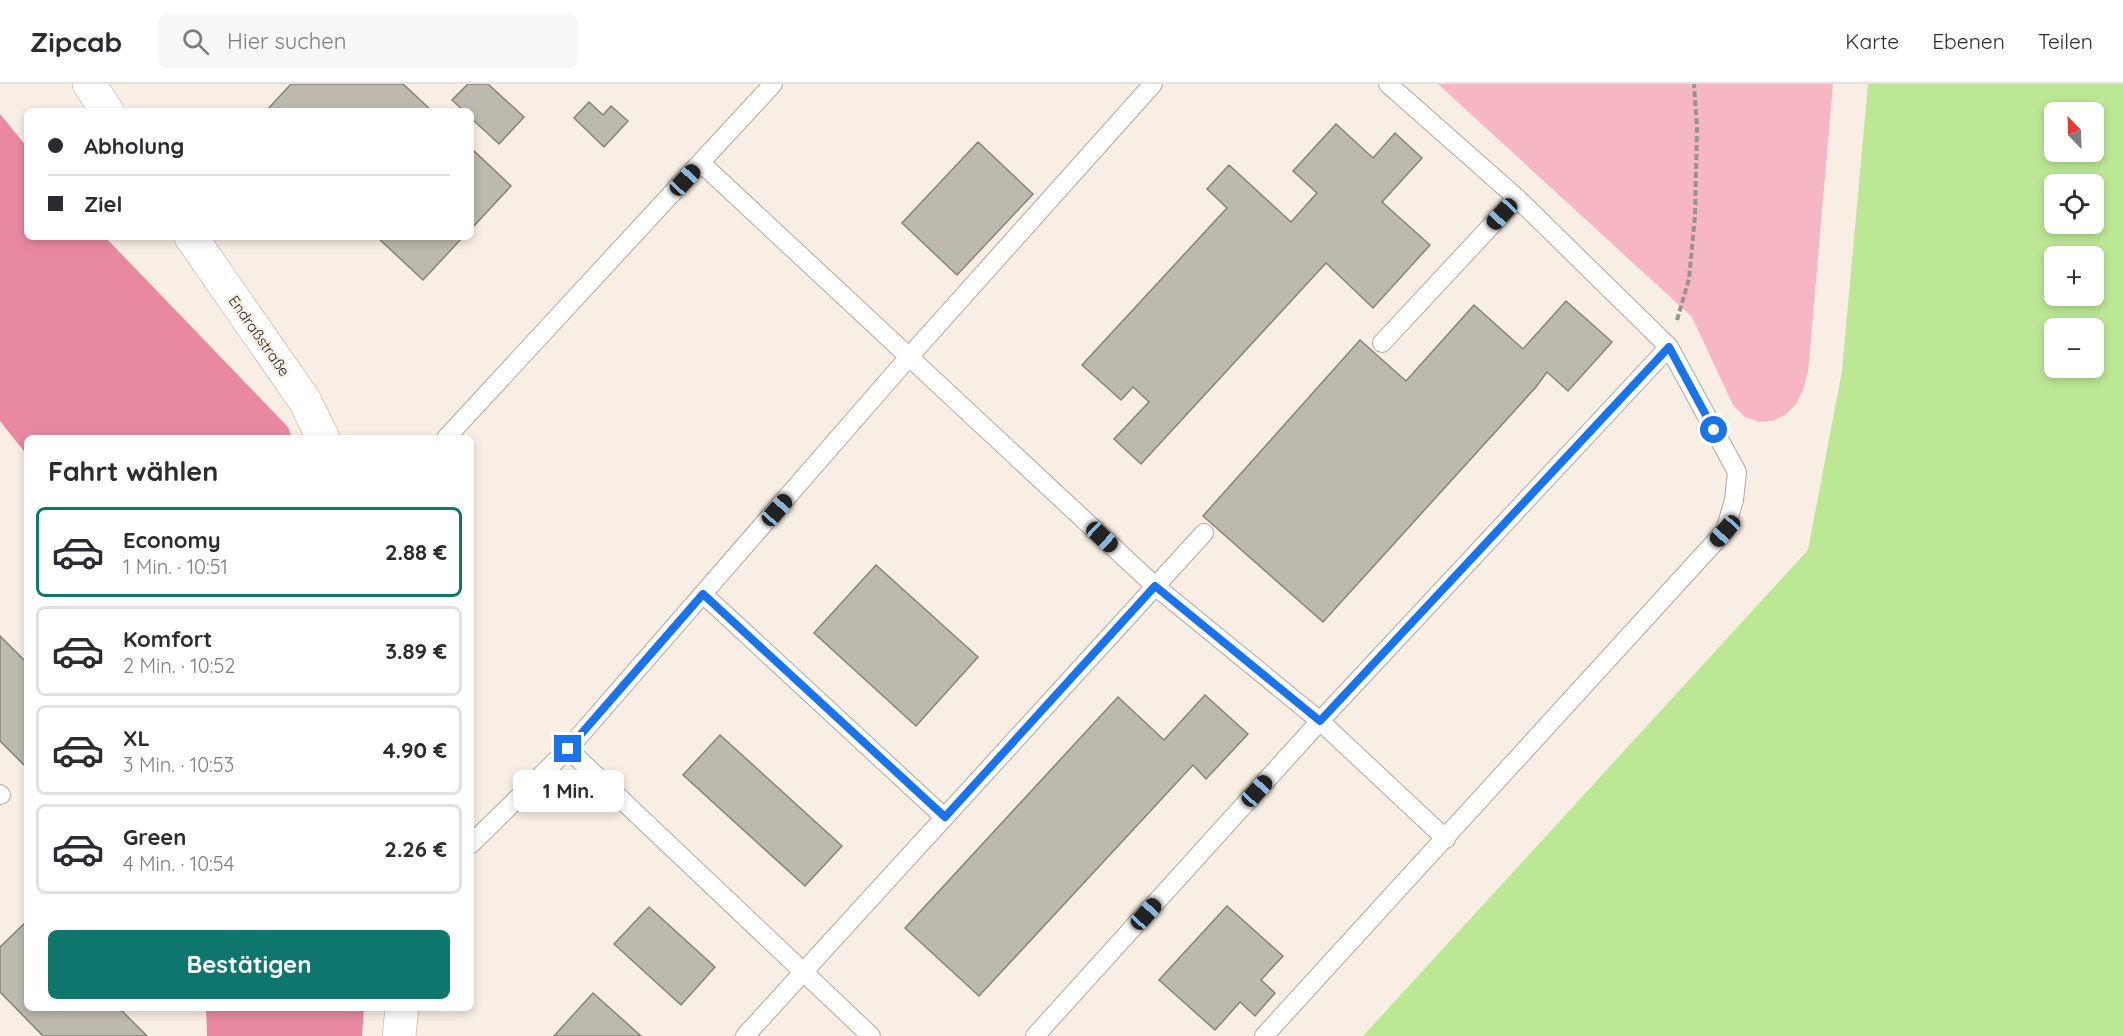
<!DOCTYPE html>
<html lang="de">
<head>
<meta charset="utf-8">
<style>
	:root { --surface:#fff; --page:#f7f7f7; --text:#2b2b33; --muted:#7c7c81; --line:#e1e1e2; --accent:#0f766e }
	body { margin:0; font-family:Quicksand,sans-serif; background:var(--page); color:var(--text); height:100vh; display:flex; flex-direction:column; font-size:22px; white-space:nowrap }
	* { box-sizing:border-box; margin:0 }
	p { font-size:20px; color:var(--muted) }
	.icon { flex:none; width:33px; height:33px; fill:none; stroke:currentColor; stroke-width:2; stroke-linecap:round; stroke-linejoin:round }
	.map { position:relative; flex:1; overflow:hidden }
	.side { position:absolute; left:24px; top:351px; width:450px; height:576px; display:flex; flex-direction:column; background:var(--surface); border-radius:9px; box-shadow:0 3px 9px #0003 }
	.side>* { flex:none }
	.top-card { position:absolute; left:24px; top:24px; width:450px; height:132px; border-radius:9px; box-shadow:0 3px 9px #0003; display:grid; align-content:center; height:132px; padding:0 24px; background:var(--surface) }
	.needle { width:39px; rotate:337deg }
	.tools { position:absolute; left:2044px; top:18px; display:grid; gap:12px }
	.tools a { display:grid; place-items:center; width:60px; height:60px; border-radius:9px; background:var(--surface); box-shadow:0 3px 9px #0003; font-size:30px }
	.end { position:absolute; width:27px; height:27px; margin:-14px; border:8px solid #1a73e8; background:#fff; box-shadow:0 0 0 3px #fff }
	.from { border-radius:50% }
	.bubble { position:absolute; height:42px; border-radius:9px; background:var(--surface); box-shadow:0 3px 9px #0003; font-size:20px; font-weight:700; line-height:42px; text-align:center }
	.car { position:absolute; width:18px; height:36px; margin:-18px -9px; border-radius:8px; box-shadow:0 0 4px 2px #0007; background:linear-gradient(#222 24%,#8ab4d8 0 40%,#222 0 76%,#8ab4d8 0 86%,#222 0) }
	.top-card b { display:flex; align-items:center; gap:21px; height:57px; font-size:22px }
	.top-card b+b { border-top:2px solid var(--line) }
	.top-card i { width:15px; height:15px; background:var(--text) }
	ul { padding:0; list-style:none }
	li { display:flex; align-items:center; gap:18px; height:90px; margin:0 12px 9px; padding:0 12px; border:3px solid var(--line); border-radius:9px }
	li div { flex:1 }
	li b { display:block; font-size:22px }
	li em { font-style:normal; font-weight:700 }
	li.active { border-color:var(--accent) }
	li>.icon { width:54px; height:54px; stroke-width:1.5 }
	h2 { padding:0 24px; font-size:27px; line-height:72px }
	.button { display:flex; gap:12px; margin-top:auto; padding:12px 24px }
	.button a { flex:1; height:69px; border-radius:9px; background:var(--accent); color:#fff; font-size:24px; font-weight:700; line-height:69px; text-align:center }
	header { display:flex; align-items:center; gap:36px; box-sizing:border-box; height:84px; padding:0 30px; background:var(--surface); border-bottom:2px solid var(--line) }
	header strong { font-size:28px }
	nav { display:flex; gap:33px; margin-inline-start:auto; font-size:21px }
	.search { width:420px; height:54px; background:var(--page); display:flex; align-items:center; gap:15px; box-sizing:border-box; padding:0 21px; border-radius:9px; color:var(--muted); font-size:22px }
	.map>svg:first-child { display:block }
	.green { fill:#f7b6c3 }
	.forest { fill:#e889a0 }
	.water { fill:#bce794; fill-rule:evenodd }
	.building { fill:#bcbaae; stroke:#858377; stroke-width:1.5 }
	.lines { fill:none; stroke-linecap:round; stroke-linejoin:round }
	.service-casing { stroke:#b1a89e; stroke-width:20 }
	.minor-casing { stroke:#b1a89e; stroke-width:34 }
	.path { stroke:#9a938b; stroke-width:4; stroke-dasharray:6 3; stroke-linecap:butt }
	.service { stroke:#fff; stroke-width:18 }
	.minor { stroke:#fff; stroke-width:33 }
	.route { stroke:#1a73e8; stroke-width:8 }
	.labels { text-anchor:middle; stroke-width:4.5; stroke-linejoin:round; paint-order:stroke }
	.street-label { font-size:15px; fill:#2a2622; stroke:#f8eee3 }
</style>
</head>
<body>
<header>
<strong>Zipcab</strong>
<div class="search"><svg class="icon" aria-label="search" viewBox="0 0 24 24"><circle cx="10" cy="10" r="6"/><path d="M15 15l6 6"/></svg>Hier suchen</div>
<nav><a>Karte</a><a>Ebenen</a><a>Teilen</a></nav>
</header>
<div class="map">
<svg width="2123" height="952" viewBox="0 0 2123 952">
	<rect width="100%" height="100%" fill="#f8eee3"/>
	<path class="green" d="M1438,0H1833L1808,288L1803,306L1796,320L1785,331L1772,337L1759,338L1745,333L1733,321L1692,233Z"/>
	<path class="forest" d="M0,30L27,63V153H105L288,343L292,354H27V371L0,337Z
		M206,924H364L362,952H207Z"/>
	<path class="water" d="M1868,0H2123V952H1363L1808,466L1842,287ZM2055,28H2094V68H2055ZM2055,100H2094V140H2055ZM2055,172H2094V212H2055ZM2055,244H2094V284H2055Z"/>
	<path class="building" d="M291,0H403L432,27H266Z
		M468,0H488L524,33L499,60L471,34V27H464L452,16Z
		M589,18L603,31L611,22L628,37L604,63L574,34Z
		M1336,40L1373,74L1395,49L1422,74L1382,118L1430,161L1373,224L1326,179L1141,380L1114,355L1149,318L1133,303L1121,316L1082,281L1227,124L1207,105L1229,81L1291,138L1317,109L1293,87Z
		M978,58L1033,110L957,191L902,139Z
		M471,64L511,102L471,145Z
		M377,153H463L423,196Z
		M1566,217L1612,258L1568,307L1547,288L1536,303L1323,538L1203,432L1360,256L1406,297L1474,221L1523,265Z
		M876,481L978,573L916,642L814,549Z
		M0,552L27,579V684L0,657Z
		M1205,611L1248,650L1206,695L1193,681L979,912L905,844L1118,613L1164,656Z
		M720,651L842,762L805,802L683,691Z
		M1227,822L1283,872L1261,896L1275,909L1255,932L1240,918L1215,946L1159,896Z
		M649,823L715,883L681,921L614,860Z
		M27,837V924H119L147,952H43L0,908V863Z
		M593,909L641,952H554Z"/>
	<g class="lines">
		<defs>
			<path id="service" d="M701,79L1155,502L1320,637L1446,755
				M1382,259L1517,114
				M446,354L773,0
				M703,510L944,733
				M568,665L871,952
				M0,710L1,711
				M471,760L568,665L908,274L1153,0
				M745,952L1204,449
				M1035,952L1320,637L1669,263
				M1264,952L1725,447L1734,416L1737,388L1669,263L1517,114L1388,0"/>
			<path id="minor" d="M89,0L107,27
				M191,153L305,317L323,354
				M399,952L402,924"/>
		</defs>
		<use href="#service" class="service-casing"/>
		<use href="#minor" class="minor-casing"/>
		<path class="path" d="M1677,236L1689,195L1695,132L1697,45L1694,0"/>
		<use href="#service" class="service"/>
		<use href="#minor" class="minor"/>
	</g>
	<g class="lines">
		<path class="route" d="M568,665L703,510L945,733L1155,502L1320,637L1669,263L1714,346"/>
	</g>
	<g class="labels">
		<g class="street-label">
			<text transform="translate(259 252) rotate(55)" y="5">Endraßstraße</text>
		</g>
	</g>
</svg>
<div class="tools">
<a><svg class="needle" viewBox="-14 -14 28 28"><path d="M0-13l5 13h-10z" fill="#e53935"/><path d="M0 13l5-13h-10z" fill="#7c7c81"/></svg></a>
<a><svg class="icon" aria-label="locate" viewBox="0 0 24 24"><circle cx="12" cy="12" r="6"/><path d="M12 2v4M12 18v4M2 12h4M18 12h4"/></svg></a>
<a>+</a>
<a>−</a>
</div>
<i class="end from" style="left:1714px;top:346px"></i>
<i class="end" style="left:568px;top:665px"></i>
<div class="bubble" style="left:513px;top:686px;width:111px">1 Min.</div>
<i class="car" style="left:685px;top:96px;rotate:43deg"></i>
<i class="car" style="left:1502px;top:130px;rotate:223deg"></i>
<i class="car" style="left:777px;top:426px;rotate:41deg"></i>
<i class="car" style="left:1725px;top:447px;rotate:222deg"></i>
<i class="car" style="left:1102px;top:453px;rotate:133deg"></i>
<i class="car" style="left:1257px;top:707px;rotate:42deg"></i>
<i class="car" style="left:1146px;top:830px;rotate:42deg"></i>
<div class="top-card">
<b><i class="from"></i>Abholung</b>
<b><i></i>Ziel</b>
</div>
<section class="side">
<h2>Fahrt wählen</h2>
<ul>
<li class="active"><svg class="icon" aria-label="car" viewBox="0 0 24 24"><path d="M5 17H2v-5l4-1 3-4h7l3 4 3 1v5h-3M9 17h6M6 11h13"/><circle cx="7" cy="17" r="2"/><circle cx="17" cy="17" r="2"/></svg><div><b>Economy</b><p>1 Min. · 10:51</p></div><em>2.88 €</em></li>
<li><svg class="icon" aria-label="car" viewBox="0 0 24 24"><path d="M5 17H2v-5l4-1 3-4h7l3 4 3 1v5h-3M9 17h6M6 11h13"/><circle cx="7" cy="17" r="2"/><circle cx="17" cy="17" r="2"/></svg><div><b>Komfort</b><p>2 Min. · 10:52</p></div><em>3.89 €</em></li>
<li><svg class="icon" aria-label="car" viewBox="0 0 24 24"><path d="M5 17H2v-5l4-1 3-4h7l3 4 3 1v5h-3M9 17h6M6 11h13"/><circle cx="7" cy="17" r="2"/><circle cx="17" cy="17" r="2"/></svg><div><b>XL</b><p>3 Min. · 10:53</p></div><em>4.90 €</em></li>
<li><svg class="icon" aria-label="car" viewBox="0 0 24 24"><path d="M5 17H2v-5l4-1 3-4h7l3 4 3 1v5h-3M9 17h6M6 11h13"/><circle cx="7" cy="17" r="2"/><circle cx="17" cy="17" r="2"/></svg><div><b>Green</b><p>4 Min. · 10:54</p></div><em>2.26 €</em></li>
</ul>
<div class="button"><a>Bestätigen</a></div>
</section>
</div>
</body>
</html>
